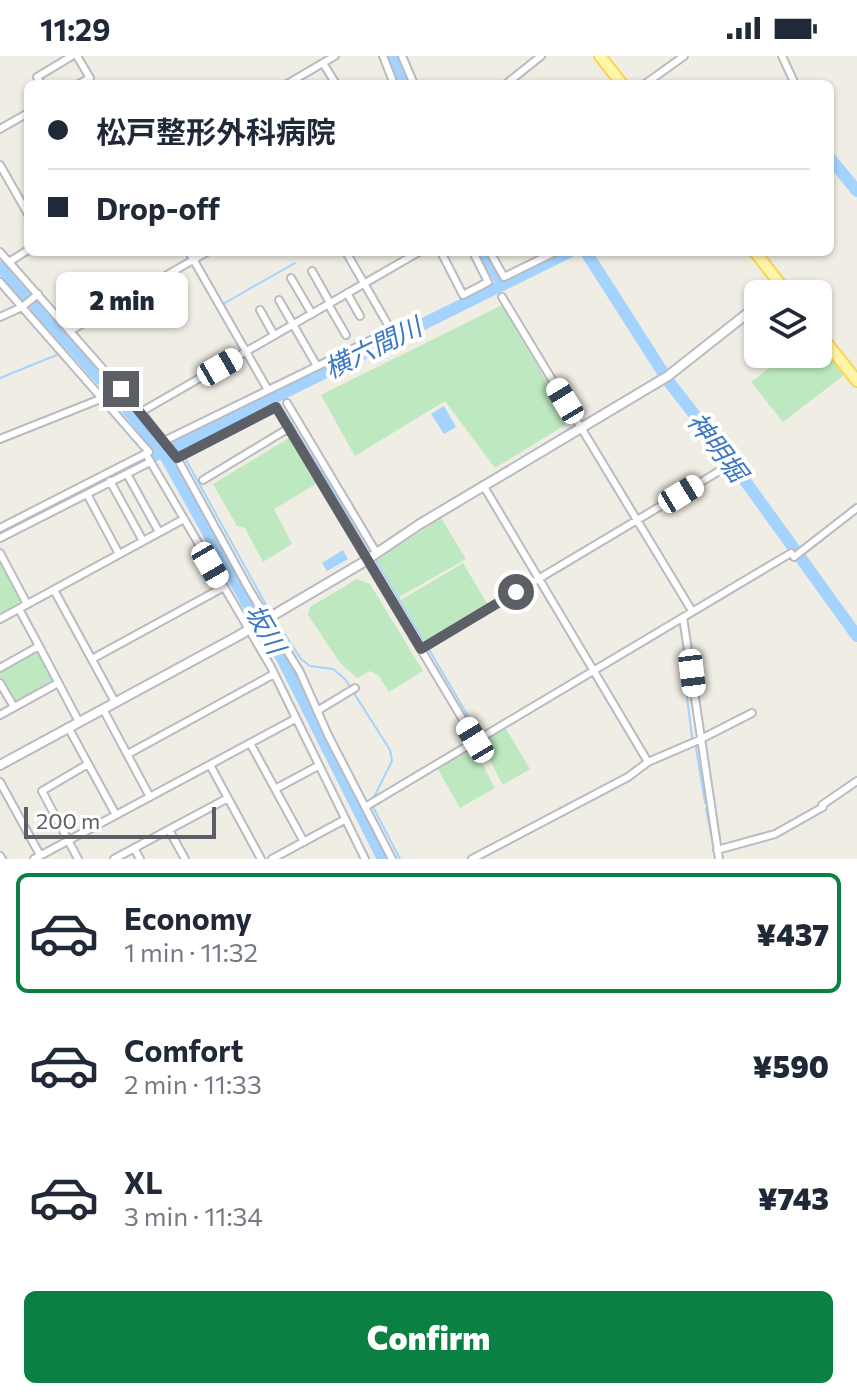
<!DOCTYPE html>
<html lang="en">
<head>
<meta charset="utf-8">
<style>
	:root { --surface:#fff; --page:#f6f6f7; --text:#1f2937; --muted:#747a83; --line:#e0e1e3; --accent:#0b8043 }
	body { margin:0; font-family:Commissioner,"Noto Sans JP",sans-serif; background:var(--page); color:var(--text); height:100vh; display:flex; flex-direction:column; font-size:30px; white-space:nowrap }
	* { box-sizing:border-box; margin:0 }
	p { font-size:26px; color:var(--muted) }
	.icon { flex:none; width:44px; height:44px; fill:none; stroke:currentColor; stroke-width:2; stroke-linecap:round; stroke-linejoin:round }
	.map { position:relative; height:803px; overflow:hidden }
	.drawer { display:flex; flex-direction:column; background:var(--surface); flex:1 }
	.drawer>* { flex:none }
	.guide { position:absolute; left:24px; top:24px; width:810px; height:176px; border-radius:12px; box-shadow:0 2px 6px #0004; display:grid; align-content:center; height:176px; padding:0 24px; background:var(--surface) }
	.tools { position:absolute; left:744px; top:224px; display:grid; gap:16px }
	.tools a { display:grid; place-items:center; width:88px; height:88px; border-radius:12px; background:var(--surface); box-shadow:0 2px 6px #0004; font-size:40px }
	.scale { position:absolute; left:24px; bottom:20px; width:192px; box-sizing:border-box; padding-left:8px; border:4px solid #5c5f65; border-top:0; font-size:22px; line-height:28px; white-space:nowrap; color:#5c5f65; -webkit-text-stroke:6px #fff; paint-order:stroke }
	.end { position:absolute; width:36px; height:36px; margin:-18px; border:10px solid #5c5f65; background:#fff; box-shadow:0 0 0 4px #fff }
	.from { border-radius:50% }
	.bubble { position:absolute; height:56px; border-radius:12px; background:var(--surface); box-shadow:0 2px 6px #0004; font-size:26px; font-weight:800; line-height:56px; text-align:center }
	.car { position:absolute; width:24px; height:48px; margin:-24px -12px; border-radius:10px; box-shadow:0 0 6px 2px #0007; background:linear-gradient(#fff 24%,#345 0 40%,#fff 0 76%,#345 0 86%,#fff 0) }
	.guide b { display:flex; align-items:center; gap:28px; height:76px; font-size:30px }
	.guide b+b { border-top:2px solid var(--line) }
	.guide i { width:20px; height:20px; background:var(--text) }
	ul { padding:14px 0 0; list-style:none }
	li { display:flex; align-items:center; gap:24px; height:120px; margin:0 16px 12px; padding:0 8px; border:4px solid transparent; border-radius:12px }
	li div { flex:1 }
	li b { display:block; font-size:30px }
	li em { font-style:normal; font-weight:800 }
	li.selected { border-color:var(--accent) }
	li>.icon { width:72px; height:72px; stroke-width:1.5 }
	.button { display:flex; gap:16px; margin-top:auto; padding:16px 24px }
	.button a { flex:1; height:92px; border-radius:12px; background:var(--accent); color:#fff; font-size:32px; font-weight:800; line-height:92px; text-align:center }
	.status { display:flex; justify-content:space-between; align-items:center; height:56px; padding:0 40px; background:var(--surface); direction:ltr }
	.status svg { height:22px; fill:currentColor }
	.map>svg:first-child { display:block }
	.green { fill:#bee9c0 }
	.water { fill:#a4d3ff }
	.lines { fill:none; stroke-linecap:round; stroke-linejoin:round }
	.stream { stroke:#a4d3ff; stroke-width:2 }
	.river { stroke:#a4d3ff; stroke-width:12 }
	.minor-casing { stroke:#b9bbc1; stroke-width:10 }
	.tertiary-casing { stroke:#b9bbc1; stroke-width:12 }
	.primary-casing { stroke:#fbd451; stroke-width:14 }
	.minor { stroke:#fff; stroke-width:6 }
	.tertiary { stroke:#fff; stroke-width:8 }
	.primary { stroke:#fff5a9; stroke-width:10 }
	.route { stroke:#5c5f65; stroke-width:10 }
	.labels { text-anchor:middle; stroke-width:8; stroke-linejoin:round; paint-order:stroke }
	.water-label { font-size:26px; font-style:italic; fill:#3b77c3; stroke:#fff }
</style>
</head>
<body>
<div class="status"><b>11:29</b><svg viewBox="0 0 49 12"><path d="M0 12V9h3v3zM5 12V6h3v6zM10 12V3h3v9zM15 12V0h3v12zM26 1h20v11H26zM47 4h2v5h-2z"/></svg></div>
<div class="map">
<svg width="857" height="803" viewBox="0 0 857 803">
	<rect width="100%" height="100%" fill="#efede4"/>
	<path class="green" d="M502,249L570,366L495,412L445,345L355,400L321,339Z
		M818,285L844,319L783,366L751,326L788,298H818Z
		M289,382L316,428L274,453L292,488L263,506L245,472L237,470L213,428Z
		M441,462L466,503L399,541L377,504Z
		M0,505L22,547L0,559Z
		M463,507L488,549L426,586L401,544Z
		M357,523L370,528L423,615L389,636L379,620L370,615L357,622L340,607L308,559L310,551Z
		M38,594L55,626L15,647L0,621V616Z
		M505,671L530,713L503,729L481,688L483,683Z
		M473,690L495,732L460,752L437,712Z"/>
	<path class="water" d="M444,350L456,371L444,378L431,358Z
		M343,494L348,503L327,515L322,507Z"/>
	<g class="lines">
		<path class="stream" d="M223,248L295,207
			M0,322L59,298
			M275,341L372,498
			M178,389L182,397
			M185,402L271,558
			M375,503L425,587
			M275,563L301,603L310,610L333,613L345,623L390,694L392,705L372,745
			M428,592L478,677
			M685,626L692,681
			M696,692L705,747
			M373,751L400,803
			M706,753L716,803"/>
		<path class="river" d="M391,0L404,28
			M830,102L857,135
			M484,196L503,229
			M586,196L669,326L733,408L857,580
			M0,211L122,347L166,401L251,554L282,602L383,803
			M178,389L569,196
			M0,477L158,398"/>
		<defs>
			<path id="minor" d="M77,0L90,22L79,28
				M383,0L394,28
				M402,0L414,28
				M782,0L795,28
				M323,7L336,28
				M41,28L37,21L72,0
				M287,28L335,0
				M506,28L541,0
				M645,28L684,0
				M0,73L28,57
				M0,109L28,158
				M0,196L141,356L177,402L250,535L300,616L328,679L392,803
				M189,196L268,334
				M346,196L391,274
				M441,196L463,239L488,226L473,196
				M490,196L504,221L555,196
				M9,206L28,194
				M312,215L330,247
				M291,222L312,258
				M0,226L149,396L0,472
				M347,237L360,260
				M502,241L692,555
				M279,244L317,310
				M328,248L346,279
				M260,254L274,279
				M0,261L22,251L38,238
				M70,275L207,196
				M287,347L376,496
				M141,356L419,196
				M0,383L103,342
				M164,385L410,265
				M146,398L271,611L365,803
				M177,402L276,351L475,684
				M127,418L159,476
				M203,424L289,372
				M110,425L143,485
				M483,429L648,706
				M87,438L119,498
				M0,482L150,406
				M0,497L27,548
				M794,501L857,452
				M54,534L115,646
				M19,553L39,590
				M683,561L719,803
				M0,563L182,464
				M421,593L726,411
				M92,603L222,532
				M0,612L39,590L79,666
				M0,627L14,651
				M103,653L150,741
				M317,655L355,632
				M0,659L58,627
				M68,671L116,759
				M250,687L304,786
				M128,698L274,618
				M210,709L261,803
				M0,726L40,799
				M275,733L318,710
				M822,749L857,725
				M365,751L791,497
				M169,774L185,803
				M134,792L140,803
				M717,794L775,778L823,751
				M0,800L2,803
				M34,803L295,663
				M78,803L42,735L88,708
				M114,803L228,742
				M272,803L344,764
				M472,803L628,721L648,706L699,684L752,657"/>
			<path id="tertiary" d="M0,709L238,580L362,507L420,468L668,320L758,249"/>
			<path id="primary" d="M600,0L622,28
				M755,196L788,238
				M818,276L857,325"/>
		</defs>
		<use href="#minor" class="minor-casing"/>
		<use href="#tertiary" class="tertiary-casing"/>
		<use href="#primary" class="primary-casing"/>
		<use href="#minor" class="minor"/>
		<use href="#tertiary" class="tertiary"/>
		<use href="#primary" class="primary"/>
	</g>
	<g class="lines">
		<path class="route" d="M121,333L177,402L276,351L421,593L516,536"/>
	</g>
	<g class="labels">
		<g class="water-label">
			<text transform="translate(373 292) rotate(-26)" y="9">横六間川</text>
			<text transform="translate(717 391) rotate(53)" y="9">神明堀</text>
			<text transform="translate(265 573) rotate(60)" y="9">坂川</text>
		</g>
	</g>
</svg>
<div class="tools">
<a><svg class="icon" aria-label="layers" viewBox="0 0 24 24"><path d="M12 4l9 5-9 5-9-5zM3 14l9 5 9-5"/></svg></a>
</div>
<div class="scale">200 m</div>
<i class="end from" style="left:516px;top:536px"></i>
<i class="end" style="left:121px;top:333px"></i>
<div class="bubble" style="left:56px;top:216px;width:132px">2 min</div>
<i class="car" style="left:220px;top:311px;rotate:60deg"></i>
<i class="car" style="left:565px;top:345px;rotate:329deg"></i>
<i class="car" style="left:681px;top:438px;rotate:59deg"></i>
<i class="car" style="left:210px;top:509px;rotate:150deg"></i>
<i class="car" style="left:692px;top:617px;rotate:173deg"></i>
<i class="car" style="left:475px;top:684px;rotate:329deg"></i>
<div class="guide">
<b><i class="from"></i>松戸整形外科病院</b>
<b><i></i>Drop-off</b>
</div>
</div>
<section class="drawer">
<ul>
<li class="selected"><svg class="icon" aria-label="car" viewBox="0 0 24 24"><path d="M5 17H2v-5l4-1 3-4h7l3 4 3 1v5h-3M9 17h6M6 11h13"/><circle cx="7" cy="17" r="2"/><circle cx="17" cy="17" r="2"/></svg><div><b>Economy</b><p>1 min · 11:32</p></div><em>¥437</em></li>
<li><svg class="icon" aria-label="car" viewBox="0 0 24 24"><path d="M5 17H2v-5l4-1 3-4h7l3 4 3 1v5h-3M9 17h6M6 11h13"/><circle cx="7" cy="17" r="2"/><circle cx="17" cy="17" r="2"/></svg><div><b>Comfort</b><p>2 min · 11:33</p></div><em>¥590</em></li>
<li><svg class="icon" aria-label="car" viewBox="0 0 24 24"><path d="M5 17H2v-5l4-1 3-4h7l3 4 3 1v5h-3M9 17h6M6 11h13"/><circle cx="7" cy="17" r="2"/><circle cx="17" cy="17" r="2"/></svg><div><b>XL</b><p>3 min · 11:34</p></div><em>¥743</em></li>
</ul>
<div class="button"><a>Confirm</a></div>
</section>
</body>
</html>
